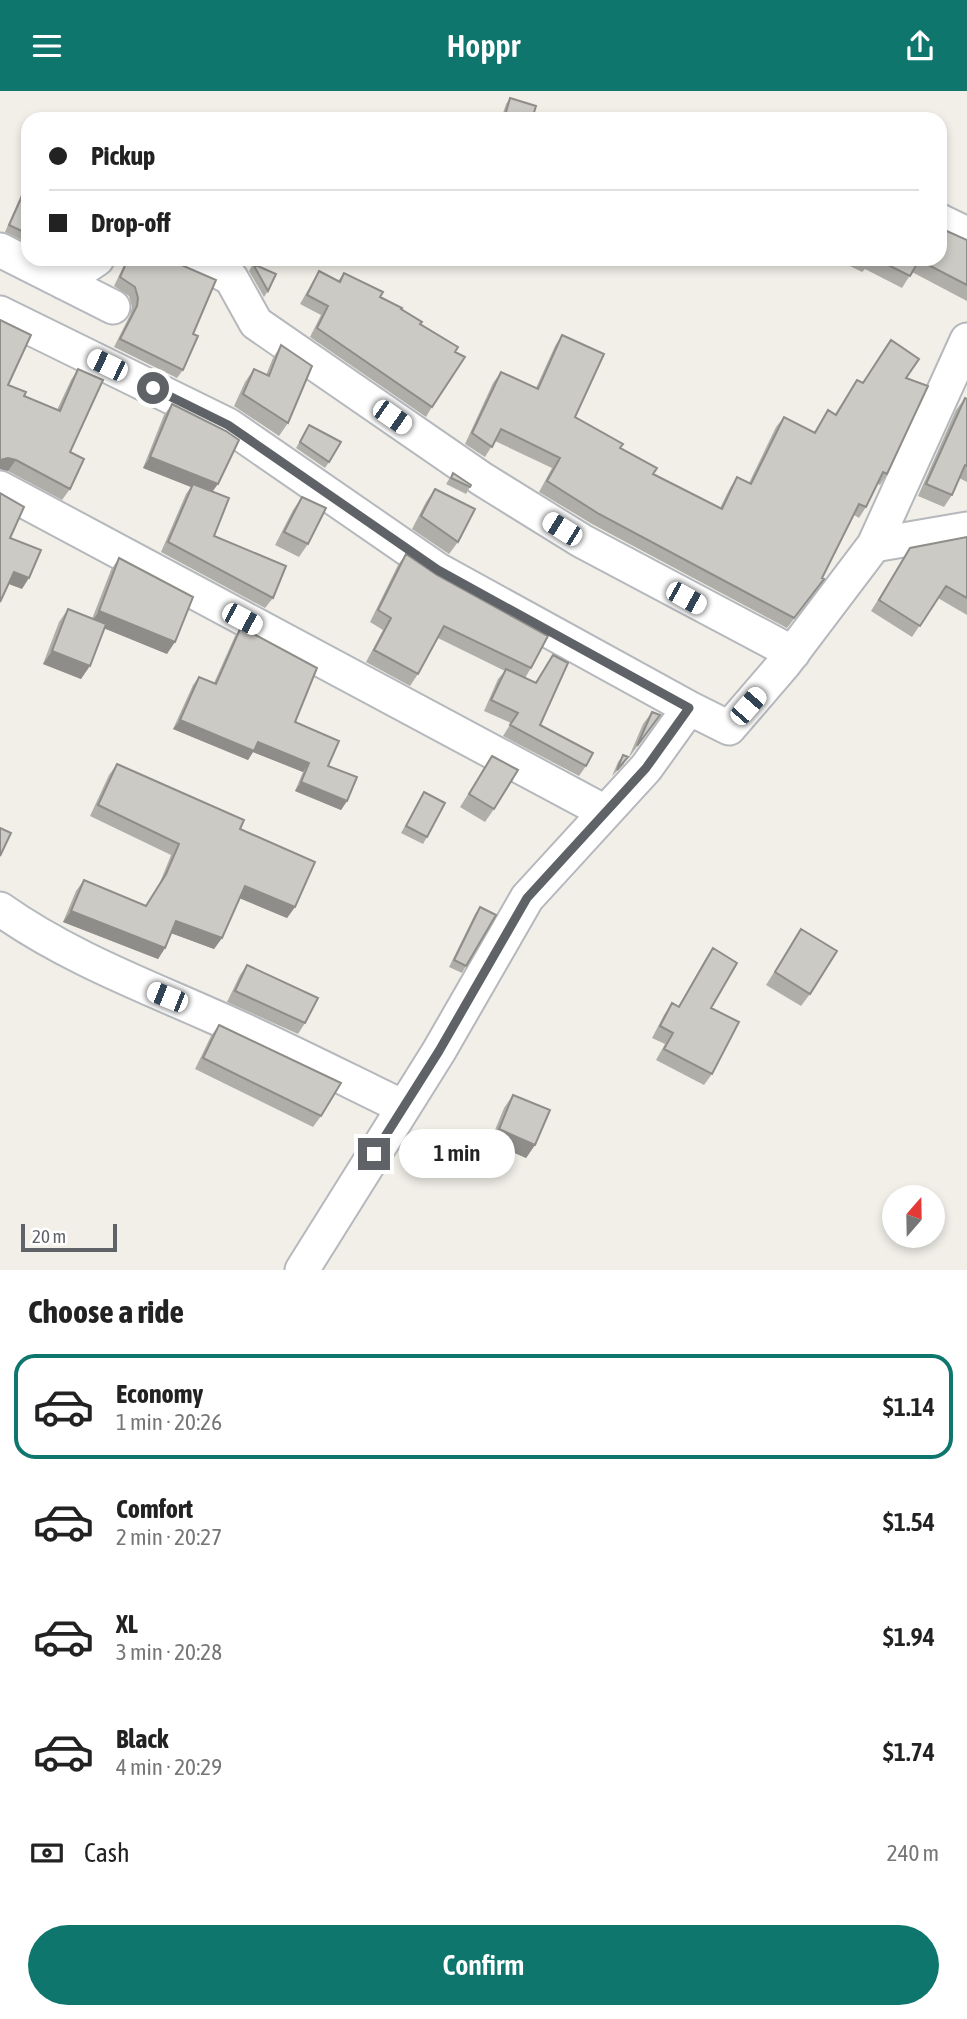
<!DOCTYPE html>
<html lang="en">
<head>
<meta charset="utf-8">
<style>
	:root { --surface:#fff; --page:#f6f6f6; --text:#222; --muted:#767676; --line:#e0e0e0; --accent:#0f766e }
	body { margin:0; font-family:"Asap Condensed",sans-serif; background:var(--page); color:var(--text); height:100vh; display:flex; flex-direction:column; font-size:26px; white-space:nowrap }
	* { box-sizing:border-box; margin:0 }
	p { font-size:23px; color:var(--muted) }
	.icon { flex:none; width:38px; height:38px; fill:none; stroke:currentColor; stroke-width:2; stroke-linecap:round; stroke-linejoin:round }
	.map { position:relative; height:1179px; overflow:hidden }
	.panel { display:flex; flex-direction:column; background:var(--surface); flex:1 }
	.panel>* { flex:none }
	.hud { position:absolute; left:21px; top:21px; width:926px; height:154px; border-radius:21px; box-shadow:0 4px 10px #0003; display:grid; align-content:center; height:154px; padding:0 28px; background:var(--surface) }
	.needle { width:46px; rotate:20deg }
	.fabs { position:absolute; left:882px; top:1094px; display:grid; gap:14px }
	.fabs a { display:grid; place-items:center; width:63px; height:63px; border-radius:50%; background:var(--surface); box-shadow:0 4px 10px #0003; font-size:35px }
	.scale { position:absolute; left:21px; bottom:18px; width:96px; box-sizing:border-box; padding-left:7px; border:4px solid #5f6368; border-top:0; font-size:19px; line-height:24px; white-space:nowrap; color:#5f6368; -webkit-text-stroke:5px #fff; paint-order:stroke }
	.end { position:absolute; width:32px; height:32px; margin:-16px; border:9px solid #5f6368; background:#fff; box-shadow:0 0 0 4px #fff }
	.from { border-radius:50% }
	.bubble { position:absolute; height:49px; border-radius:24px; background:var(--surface); box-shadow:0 4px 10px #0003; font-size:23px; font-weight:600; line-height:49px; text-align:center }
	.car { position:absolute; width:21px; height:42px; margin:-21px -10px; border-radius:9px; box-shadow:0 0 5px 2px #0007; background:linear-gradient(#fff 24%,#345 0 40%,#fff 0 76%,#345 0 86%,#fff 0) }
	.hud b { display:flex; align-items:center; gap:24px; height:66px; font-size:26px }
	.hud b+b { border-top:2px solid var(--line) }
	.hud i { width:18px; height:18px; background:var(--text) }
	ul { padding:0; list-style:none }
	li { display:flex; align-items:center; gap:21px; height:105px; margin:0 14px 10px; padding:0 14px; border:4px solid transparent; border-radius:21px }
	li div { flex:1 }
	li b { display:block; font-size:26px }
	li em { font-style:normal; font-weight:600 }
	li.on { border-color:var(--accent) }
	li>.icon { width:63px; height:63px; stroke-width:1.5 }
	h2 { padding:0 28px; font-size:32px; line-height:84px }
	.pay { display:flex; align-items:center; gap:18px; height:77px; padding:0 28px; font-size:26px }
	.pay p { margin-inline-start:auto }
	.primary-button { display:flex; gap:14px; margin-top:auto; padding:14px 28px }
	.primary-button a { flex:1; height:80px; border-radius:42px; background:var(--accent); color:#fff; font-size:28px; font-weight:600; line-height:80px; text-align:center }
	header { display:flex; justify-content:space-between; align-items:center; height:91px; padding:0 28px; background:var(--accent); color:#fff; font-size:32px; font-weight:600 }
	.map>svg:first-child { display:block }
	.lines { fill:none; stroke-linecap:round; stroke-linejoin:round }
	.minor-casing { stroke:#b5b8bc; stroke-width:37 }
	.minor { stroke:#fff; stroke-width:33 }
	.wall { fill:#afaea9 }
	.shaded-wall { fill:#8f8d8a }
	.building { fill:#cccac5; stroke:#8f8d8a; stroke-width:2 }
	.route { stroke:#5f6368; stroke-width:9 }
</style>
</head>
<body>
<header><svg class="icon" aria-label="menu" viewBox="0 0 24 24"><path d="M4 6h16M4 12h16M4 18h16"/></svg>Hoppr<svg class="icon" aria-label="share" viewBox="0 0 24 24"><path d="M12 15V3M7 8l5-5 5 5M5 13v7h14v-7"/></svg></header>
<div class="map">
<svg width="967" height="1179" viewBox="0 0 967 1179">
	<rect width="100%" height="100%" fill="#f1efe8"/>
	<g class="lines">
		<defs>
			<path id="minor" d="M940,130L967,143
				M0,159L113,216
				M187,168L206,174L231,187L256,232L482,388L582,450L793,562
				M63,191L97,168
				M0,222L228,334L438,479L689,617L729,637L784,573L874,454L967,249
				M0,397L605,721
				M874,454L967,438
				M0,818C65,864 138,892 210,924C275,952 339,985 403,1016
				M302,1179L439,960L527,807L646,677L689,617"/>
		</defs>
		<use href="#minor" class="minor-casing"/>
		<use href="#minor" class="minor"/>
	</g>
	<path class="wall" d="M510,7L532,28H501L506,13Z
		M28,88V152L5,141Z
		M967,149V210L912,181L902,197L865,178L862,181L836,168H940Z
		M127,168H143L150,171L151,168H177L193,243L183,279L177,287L114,256L130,224L132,216L129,205L114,195Z
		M253,173L268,200L264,206L249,180Z
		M319,180L338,190L344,182L401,218L455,261L432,316L426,326L310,246L321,224L300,213L313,190Z
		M562,244L575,326L620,357L653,383L720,417L730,397L737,386L749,392L776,336L784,326L814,341L828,319L835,323L857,289L862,292L906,287L887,383L880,394L878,393L866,416L859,427L854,424L822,487L824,488L787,537L592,433L539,401L552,377L495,350L485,366L465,353L493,292L501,281L536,297L555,255Z
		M281,254L288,332L279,345L234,315L245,291L254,278L266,284L273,267Z
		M78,278L70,361V398L62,409L8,380L0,378L8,294L24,305L57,319L71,289Z
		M965,307L967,308V391L959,387L952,404L944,416L918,405L956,319Z
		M172,313L213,400L214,445L273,507L265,517L161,461L186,403L191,396L143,377L164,324Z
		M309,334L329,371L325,377L296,357Z
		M453,382L471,394L466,403L446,393Z
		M435,398L458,451L449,463L412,438L426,411Z
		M302,406L308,453L299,466L275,454L293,419Z
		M967,446V524L938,507L912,546L871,520L910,457Z
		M406,463L531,577L525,587L535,592L553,564L540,634L586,675L579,685L503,645L511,632L484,620L498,588L505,580L438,547L418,583L410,595L366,571L383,539L370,531L398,474Z
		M119,467L167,563L104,537L81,588L43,573L59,531L68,518L92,528L111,479Z
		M241,536L295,631L328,675L347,710L341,719L295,700L303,681L253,661L248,669L173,638L193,594L199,586L214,592L235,545Z
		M652,621L660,624L628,668L643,633Z
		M623,664L624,673L612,685L618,671Z
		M492,665L494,718L485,731L460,716Z
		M117,673L240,738L295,816L287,827L239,807L222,847L214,858L171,842L165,857L158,868L63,831L76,800L84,789L146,815L159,794L171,764L90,725L109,684Z
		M424,701L427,746L423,753L401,742Z
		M480,816L466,875L462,882L449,876L475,823Z
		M801,838L810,903L801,915L766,894Z
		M713,857L711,917L712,983L704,994L656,969L665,953L652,947L664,924L672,912L678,916L705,869Z
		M247,874L305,932L298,943L227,911L240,884Z
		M219,934L321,1025L313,1036L195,978L211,945Z
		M513,1004L535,1054L526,1067L490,1051L504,1017Z"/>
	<path class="shaded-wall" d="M150,366L218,393L210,404L193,393L191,396L143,377Z
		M8,367L16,369L8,380L0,378V369Z
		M14,481L29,487L22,498L6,492Z
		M99,520L175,551L167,563L91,532Z
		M52,560L90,575L81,588L43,573Z
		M180,629L258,651L309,672L303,681L253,661L248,669L173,638Z
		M301,691L347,710L341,719L295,700Z
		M245,795L295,816L287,827L237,806Z
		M71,820L165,857L158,868L63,831Z
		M176,830L222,847L214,858L168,841Z
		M499,1038L535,1054L526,1067L490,1051Z"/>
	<path class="building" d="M510,7L536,15L532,28H504Z
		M28,92V143L9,134Z
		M940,137L967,149V194L919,169L910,185L876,168H940Z
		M128,168H143L152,172L154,168H177L179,173L216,189L193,243L198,245L183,279L120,248L137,215L138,207L135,196L120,186Z
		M253,173L276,183L268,200Z
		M319,180L340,191L344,182L383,201L380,206L402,217L401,218L422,231L420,233L458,256L455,261L465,266L432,316L317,237L328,215L307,204Z
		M0,229L31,244L8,294L26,301L24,305L60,320L78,278L103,289L70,361L84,368L70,398L16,369L8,367L0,369Z
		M562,244L604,263L575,326L623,353L620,357L657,377L653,383L722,418L737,386L751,393L784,326L815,342L828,319L836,324L857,289L863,292L891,249L919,268L906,287L928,295L887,383L883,381L866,416L859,413L822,487L824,488L794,527L599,423L547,390L560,367L501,338L492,356L472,342L501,281L538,298Z
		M281,254L312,275L288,332L243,303L254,278L269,285Z
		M965,307L967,308V375L965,374L952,404L926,393Z
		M172,313L226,340L239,349L218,393L150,366Z
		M309,334L341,351L329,371L300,351Z
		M453,382L471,394L470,396L451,387Z
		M193,393L229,407L214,445L286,475L273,507L168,451Z
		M435,398L475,418L458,451L421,425Z
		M0,402L24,416L10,447L41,459L29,487L14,481L0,511Z
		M302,406L326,417L308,453L284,441Z
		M967,446V507L946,495L920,535L879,509L910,457Z
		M406,463L437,484L548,545L531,577L444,535L418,583L374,559L391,527L378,519Z
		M119,467L193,506L175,551L99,520Z
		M68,518L106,533L90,575L52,560Z
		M241,536L317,577L295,631L339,650L328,675L357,686L347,710L301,691L309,672L258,651L254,660L180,629L199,586L216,593Z
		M553,564L568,572L540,634L593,662L586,675L510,634L518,622L491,609L506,578L536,592Z
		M652,621L660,624L637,655Z
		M623,664L628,666L617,679Z
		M492,665L518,679L494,718L469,703Z
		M117,673L244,729L240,738L315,771L295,816L245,795L222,847L176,830L165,857L71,820L84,789L146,815L166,783L179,753L98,714Z
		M424,701L445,712L427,746L406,735Z
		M0,737L11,742L0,765Z
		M480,816L496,824L466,875L454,869Z
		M801,838L837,860L810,903L775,881Z
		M713,857L737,872L711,917L739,931L712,983L664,958L673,942L660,935L672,912L679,916Z
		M247,874L318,907L305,932L235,900Z
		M219,934L341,992L321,1025L203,967Z
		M513,1004L550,1019L535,1054L499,1038Z"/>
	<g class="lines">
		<path class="route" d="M153,297L228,334L438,479L689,617L646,677L527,807L439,960L374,1063"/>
	</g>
</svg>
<div class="fabs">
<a><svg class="needle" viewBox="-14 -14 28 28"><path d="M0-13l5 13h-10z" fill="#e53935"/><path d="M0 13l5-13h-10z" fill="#767676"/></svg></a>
</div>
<div class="scale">20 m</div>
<i class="end from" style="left:153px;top:297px"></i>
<i class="end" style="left:374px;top:1063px"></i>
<div class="bubble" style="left:399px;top:1038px;width:116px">1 min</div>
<i class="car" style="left:107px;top:274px;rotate:296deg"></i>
<i class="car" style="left:392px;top:326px;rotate:125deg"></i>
<i class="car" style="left:562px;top:438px;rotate:302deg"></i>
<i class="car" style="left:686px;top:507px;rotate:119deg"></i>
<i class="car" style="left:242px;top:528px;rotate:118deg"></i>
<i class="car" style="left:748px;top:615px;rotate:41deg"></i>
<i class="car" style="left:167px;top:906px;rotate:292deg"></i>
<div class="hud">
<b><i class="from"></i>Pickup</b>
<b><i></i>Drop-off</b>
</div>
</div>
<section class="panel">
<h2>Choose a ride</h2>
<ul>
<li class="on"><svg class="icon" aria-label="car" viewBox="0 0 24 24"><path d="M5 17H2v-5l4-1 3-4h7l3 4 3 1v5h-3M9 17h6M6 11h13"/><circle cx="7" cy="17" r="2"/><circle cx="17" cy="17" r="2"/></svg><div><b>Economy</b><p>1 min · 20:26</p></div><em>$1.14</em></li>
<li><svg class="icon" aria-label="car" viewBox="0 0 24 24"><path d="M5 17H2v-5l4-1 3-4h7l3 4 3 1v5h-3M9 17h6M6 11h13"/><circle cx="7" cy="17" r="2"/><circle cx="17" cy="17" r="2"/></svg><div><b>Comfort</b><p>2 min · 20:27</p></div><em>$1.54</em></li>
<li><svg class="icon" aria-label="car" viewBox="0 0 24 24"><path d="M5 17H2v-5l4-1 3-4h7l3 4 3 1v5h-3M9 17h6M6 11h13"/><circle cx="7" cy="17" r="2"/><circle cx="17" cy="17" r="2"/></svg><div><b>XL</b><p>3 min · 20:28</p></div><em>$1.94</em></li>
<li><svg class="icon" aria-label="car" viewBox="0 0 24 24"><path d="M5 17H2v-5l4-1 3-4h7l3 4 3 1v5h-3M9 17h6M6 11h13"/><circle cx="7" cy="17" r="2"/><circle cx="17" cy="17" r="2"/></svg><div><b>Black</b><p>4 min · 20:29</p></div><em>$1.74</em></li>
</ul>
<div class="pay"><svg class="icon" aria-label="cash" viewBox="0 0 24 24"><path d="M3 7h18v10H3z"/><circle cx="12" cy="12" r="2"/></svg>Cash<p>240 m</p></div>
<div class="primary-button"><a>Confirm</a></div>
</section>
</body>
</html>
